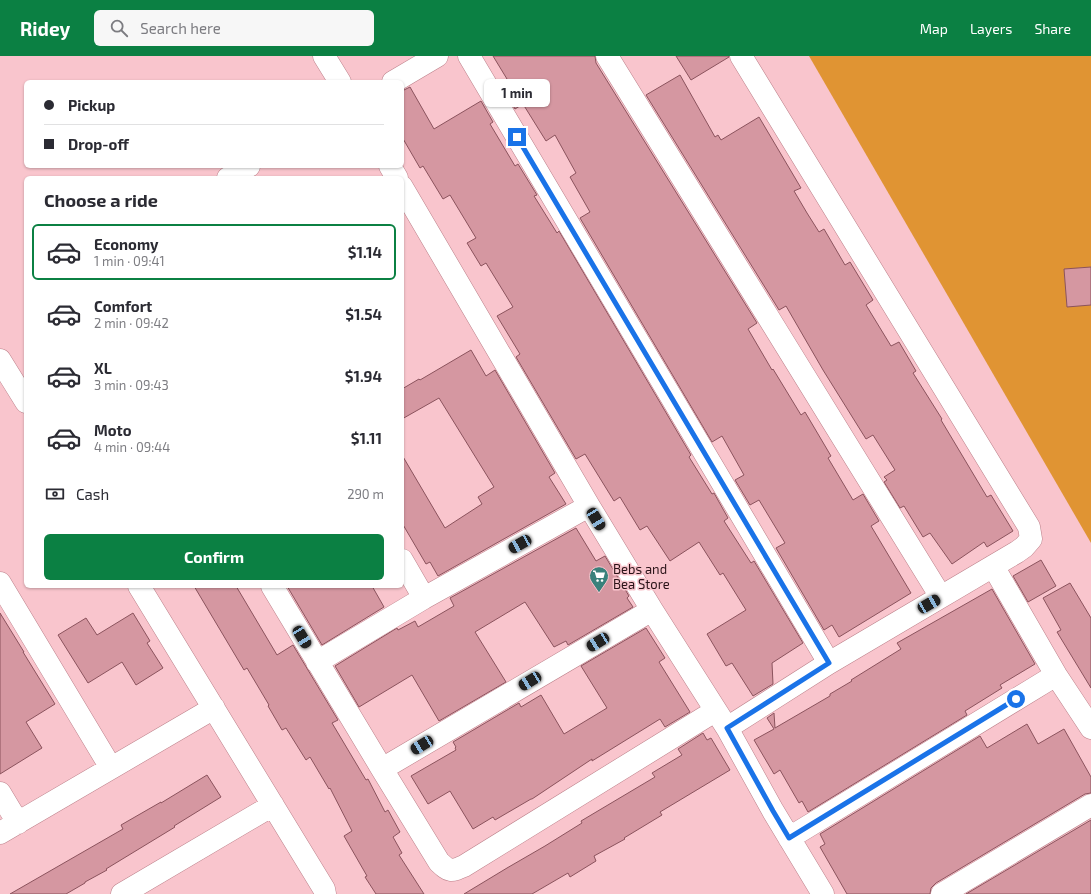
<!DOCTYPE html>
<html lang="en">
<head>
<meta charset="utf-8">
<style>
	:root { --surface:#fff; --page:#f7f7f7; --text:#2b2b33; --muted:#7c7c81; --line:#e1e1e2; --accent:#0b8043 }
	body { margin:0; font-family:"Exo 2",sans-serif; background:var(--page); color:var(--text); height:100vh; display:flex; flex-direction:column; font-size:15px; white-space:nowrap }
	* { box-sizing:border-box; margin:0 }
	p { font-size:13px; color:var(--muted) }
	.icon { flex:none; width:22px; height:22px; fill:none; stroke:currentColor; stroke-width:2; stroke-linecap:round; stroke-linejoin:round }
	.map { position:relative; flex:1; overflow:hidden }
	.details { position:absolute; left:24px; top:120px; width:380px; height:412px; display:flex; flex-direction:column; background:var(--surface); border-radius:6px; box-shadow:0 1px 3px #0004 }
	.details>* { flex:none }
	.top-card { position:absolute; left:24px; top:24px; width:380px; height:88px; border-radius:6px; box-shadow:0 1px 3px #0004; display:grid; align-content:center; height:88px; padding:0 20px; background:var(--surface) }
	.end { position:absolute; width:18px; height:18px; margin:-9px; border:5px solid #1a73e8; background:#fff; box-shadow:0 0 0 2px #fff }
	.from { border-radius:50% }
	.bubble { position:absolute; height:28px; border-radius:6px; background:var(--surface); box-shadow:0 1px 3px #0004; font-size:13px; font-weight:700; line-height:28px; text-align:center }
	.car { position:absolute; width:12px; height:24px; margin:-12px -6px; border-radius:5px; box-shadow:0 0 3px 1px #0007; background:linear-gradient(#222 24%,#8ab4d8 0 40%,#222 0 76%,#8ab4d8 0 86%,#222 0) }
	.top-card b { display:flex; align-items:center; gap:14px; height:38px; font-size:15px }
	.top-card b+b { border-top:1px solid var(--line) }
	.top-card i { width:10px; height:10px; background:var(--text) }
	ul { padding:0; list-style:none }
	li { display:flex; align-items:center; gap:12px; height:56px; margin:0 8px 6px; padding:0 12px; border:2px solid transparent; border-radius:6px }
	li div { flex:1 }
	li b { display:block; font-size:15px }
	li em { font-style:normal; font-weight:700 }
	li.selected { border-color:var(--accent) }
	li>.icon { width:36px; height:36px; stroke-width:1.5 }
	h2 { padding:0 20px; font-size:18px; line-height:48px }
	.pay { display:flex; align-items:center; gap:10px; height:44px; padding:0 20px; font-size:15px }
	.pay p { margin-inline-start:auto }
	.cta { display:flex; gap:8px; margin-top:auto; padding:8px 20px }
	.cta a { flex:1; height:46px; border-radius:6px; background:var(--accent); color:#fff; font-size:16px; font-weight:700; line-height:46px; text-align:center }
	header { display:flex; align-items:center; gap:24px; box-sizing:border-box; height:56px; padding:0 20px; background:var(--accent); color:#fff }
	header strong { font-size:19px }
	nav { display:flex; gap:22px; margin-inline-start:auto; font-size:14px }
	.search { width:280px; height:36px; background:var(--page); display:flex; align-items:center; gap:10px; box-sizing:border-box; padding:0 14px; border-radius:6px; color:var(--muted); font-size:15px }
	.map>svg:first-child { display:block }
	.green { fill:#e09433 }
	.building { fill:#d597a1; stroke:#8b535d }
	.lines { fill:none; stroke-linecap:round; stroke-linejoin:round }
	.street-casing { stroke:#bc808a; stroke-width:23 }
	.street { stroke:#fff; stroke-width:22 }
	.route { stroke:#1a73e8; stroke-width:5 }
	.labels { text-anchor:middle; stroke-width:3; stroke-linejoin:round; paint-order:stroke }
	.poi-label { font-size:13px; fill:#2a1318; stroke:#f9c5cd; text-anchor:start }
</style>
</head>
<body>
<header>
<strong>Ridey</strong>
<div class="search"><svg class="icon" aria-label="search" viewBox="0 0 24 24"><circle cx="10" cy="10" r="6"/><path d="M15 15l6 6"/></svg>Search here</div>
<nav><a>Map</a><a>Layers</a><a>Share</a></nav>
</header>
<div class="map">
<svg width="1091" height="838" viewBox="0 0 1091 838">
	<rect width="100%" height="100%" fill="#f9c5cd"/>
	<path class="green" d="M809,0H1091V487Z"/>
	<path class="building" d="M493,0H595L596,7L757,267L748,273L772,314L773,313L801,359L805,356L831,400L828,402L853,444L863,438L879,465L871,470L911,537L839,581L832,569L824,574L776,492L785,487L759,444L750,449L735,424L744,419L722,380L712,386L580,162L590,156L570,121L576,117L555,79L546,85L523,48L515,53L503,33L509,29L505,24L507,23Z
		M676,0H729V1L691,24Z
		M680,19L715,81L718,79L721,84L759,61L801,132L794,135L807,157L819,176L824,173L845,209L850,206L873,244L866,249L891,290L899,286L916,315L913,317L942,363L941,364L987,441L991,439L1013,475L987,491L984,486L952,508L930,477L923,481L904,450L900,452L884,426L887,424L884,421L895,414L873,379L866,383L823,314L786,250L779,254L646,39Z
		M410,31L434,73L481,45L493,66L490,68L515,110L518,108L537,139L534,140L557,177L559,175L691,399L689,401L712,438L714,437L728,462L724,465L751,507L754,505L803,587L772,607L773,628L753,640L732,607L726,610L707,578L746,554L723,517L720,519L699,486L670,505L647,470L640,474L620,441L614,445L585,398L576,403L516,301L520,298L497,260L513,251L486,207L481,210L467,187L476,182L450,139L443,143L423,110L420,112L402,81V35Z
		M1091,211V249L1067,251L1064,213Z
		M471,294L486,320L495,314L555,417L549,421L566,448L438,520L430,506L426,508L402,467V399L445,472L482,448L478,441L494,431L439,342L402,363V333L419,323L420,324Z
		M576,472L596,505L605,500L629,540L627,542L633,551L568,589L566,585L554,591L525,546L475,576L506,626L439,665L412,619L359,651L335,610L397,572L398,574L415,565L418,571L454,550L450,542Z
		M1041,504L1056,530L1028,546L1013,520Z
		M1070,527L1091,562V632L1057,576L1061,574L1043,542Z
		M194,530H236L277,599L293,589L338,664L332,667L366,724L368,723L385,756L388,754L400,776L393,781L402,797L399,799L424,838H376L365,821L367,820L344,780L352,775L330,732L329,733L310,701L306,704L286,672L282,674L268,650L269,649L247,612L244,614Z
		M287,530H372L384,551L322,589Z
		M992,533L1035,608L1000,629L1002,632L965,655L967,659L808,756L802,745L799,747L780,714L774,718L754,684L774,673L767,662L774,657L775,672L830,640V638L852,625L851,624L901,593L897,587Z
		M0,557L24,596H23L55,648L26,666L42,692L0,718Z
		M133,557L150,585L147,587L163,612L136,629L122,606L88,627L58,579L86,562L97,579Z
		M646,572L665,602L659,606L690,656L665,671L660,663L592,705V703L532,743H531L495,764L493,761L473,773L450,735L428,748L411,720L456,694L455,692L456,691L453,686L519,647L521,651L541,639L564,678L607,652L581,610Z
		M1027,668L1038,688L1064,673L1091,721V737L1085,738L936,827L931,832L930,838H847L820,791L825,788L820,778L980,680L987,692Z
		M703,677L707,684L711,682L730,714L660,756L662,759L624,782L625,783L594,800L596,805L570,821L568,817L532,838H464L507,812L545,790L582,767L581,765L655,721L652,717L682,699L678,693Z
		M207,719L221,741L174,770L175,771L106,813L107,814L85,826V827L66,838H10L123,773L121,769L161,746V747Z
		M1091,764V838H966Z"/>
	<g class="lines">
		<defs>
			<path id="street" d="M324,0L340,26
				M469,0L829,607
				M607,0L941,541
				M393,26L437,0
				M390,110L397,122
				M228,122L249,110
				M402,131L589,450L652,554L727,672L773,755L823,838
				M0,304L26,346
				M402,504L424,542
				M993,510L1056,619L1091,672
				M0,527L111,712
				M139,530L324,833L325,838
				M272,530L382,713L439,806C450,816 450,816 464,810L715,655
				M317,606L424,542L589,450
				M727,672L829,607L1017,496L1024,491L1031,483L1029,471L741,0
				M382,713L652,554
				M0,737L18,767
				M0,777L214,652
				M789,782L1056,619
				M122,838L273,749
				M942,838L1091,749"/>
		</defs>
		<use href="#street" class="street-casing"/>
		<use href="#street" class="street"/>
	</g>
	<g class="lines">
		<path class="route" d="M517,81L829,607L727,672L773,755L789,782L1016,643"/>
	</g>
	<defs>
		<symbol id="supermarket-pin" viewBox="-11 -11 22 30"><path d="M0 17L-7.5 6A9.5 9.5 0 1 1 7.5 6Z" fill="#39817b" stroke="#f9c5cd"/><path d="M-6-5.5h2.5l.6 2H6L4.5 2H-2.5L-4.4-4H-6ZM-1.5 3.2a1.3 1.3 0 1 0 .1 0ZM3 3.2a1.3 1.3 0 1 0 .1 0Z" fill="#fff"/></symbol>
	</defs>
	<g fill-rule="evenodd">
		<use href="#supermarket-pin" x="588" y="509" width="22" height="30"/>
	</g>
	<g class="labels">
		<g class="poi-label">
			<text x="613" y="518">Bebs and<tspan x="613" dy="15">Bea Store</tspan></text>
		</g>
	</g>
</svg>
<i class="end from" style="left:1016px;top:643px"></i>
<i class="end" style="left:517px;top:81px"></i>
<div class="bubble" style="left:484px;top:23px;width:66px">1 min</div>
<i class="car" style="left:596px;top:463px;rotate:149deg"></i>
<i class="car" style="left:520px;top:488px;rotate:241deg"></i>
<i class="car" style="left:929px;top:548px;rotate:60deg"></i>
<i class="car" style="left:302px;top:581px;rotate:149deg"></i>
<i class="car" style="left:598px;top:586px;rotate:239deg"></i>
<i class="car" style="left:530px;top:625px;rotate:239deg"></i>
<i class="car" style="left:422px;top:689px;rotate:239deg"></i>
<div class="top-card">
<b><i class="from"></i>Pickup</b>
<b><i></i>Drop-off</b>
</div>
<section class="details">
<h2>Choose a ride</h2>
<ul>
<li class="selected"><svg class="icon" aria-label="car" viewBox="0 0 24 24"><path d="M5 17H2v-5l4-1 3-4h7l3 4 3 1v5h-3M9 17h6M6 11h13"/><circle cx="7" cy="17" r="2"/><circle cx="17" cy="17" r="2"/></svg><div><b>Economy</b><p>1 min · 09:41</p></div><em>$1.14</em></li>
<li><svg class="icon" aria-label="car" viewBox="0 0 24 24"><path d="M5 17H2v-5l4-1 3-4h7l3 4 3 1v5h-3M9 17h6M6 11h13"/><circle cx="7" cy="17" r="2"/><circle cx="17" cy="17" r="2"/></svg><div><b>Comfort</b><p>2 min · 09:42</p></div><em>$1.54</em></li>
<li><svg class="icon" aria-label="car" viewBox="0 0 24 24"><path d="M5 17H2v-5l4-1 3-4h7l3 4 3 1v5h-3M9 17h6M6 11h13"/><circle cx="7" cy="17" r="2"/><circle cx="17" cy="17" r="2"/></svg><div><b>XL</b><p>3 min · 09:43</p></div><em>$1.94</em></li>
<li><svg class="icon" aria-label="car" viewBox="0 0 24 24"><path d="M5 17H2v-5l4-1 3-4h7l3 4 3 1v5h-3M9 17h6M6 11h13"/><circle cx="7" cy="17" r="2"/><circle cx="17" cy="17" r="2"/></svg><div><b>Moto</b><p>4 min · 09:44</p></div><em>$1.11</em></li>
</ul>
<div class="pay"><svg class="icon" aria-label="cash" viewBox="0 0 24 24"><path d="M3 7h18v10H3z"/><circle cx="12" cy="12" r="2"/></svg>Cash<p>290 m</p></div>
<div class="cta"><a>Confirm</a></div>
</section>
</div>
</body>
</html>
